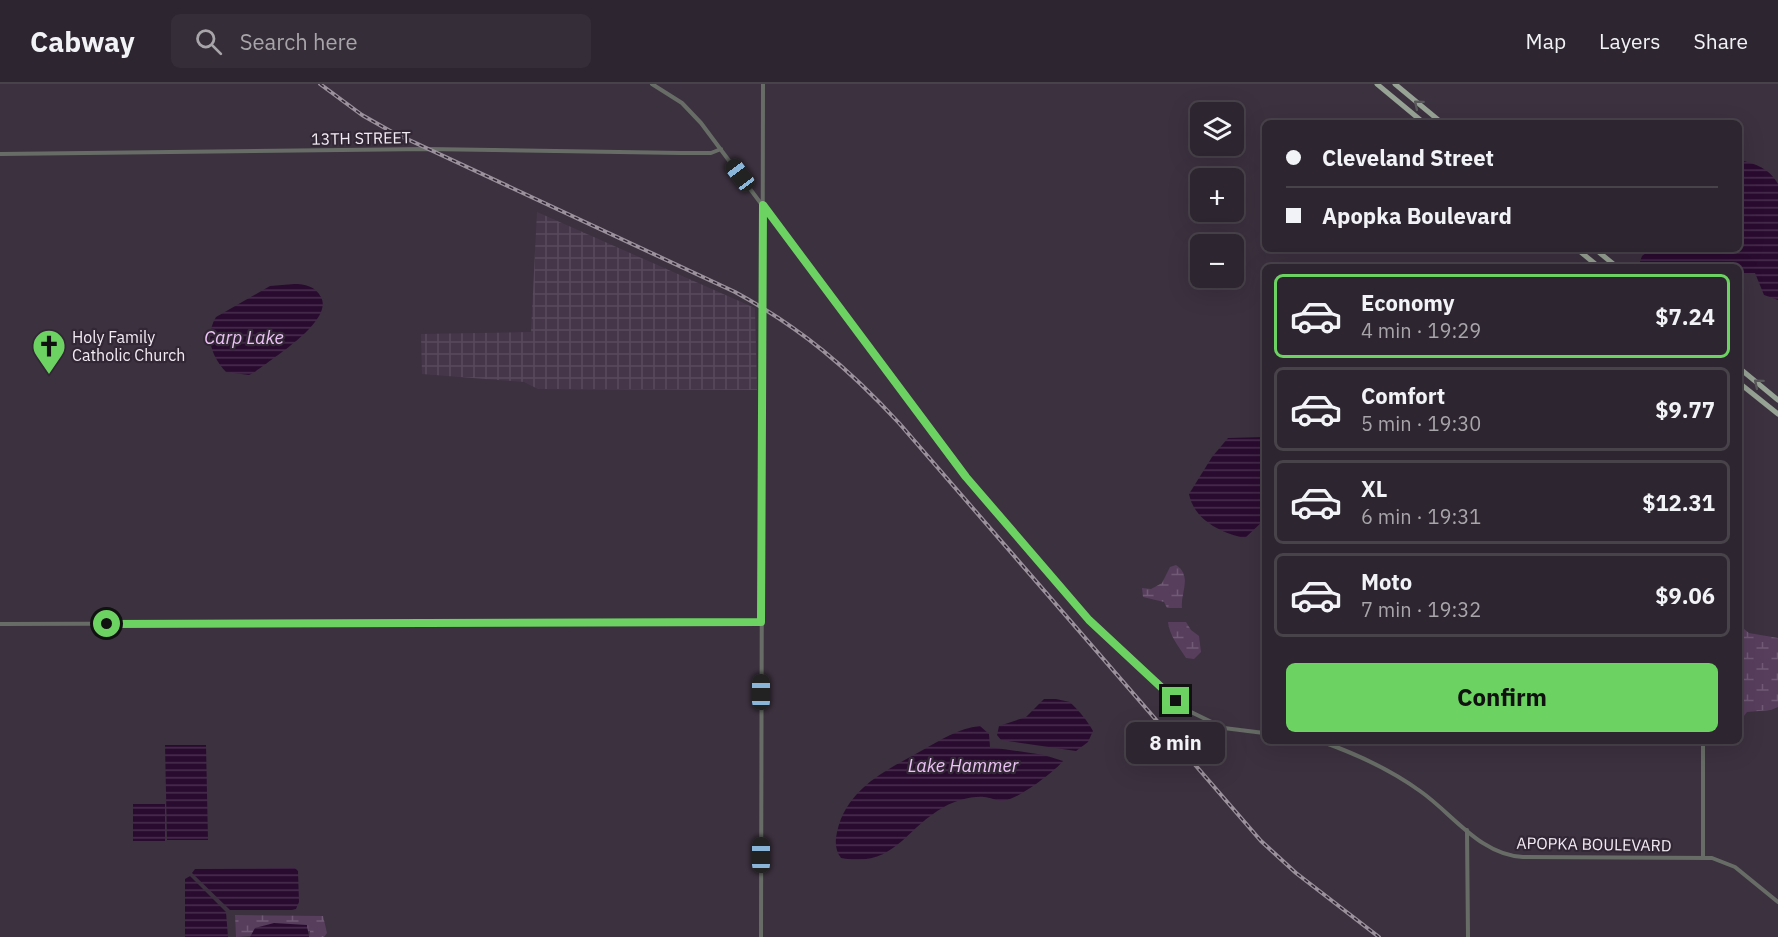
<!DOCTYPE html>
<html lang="en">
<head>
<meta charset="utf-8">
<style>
	:root { --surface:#2d252f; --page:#352d37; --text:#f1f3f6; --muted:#a7a5aa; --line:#48424b; --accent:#6cd362 }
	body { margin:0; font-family:"IBM Plex Sans",sans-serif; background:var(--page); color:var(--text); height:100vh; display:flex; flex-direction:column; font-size:22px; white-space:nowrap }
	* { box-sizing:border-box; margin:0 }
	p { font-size:20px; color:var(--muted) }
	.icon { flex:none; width:33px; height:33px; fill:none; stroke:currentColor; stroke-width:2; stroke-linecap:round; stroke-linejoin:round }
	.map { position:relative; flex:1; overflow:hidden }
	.drawer { position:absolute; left:1262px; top:180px; width:480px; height:480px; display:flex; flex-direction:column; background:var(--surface); border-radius:9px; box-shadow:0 6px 24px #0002,0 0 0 2px var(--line) }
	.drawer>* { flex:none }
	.top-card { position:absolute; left:1262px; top:36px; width:480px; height:132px; border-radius:9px; box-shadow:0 6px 24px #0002,0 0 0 2px var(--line); display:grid; align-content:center; height:132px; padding:0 24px; background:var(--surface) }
	.fabs { position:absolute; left:1190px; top:18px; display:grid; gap:12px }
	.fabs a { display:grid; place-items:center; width:54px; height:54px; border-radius:9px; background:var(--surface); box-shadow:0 6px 24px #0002,0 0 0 2px var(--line); font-size:30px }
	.end { position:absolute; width:27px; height:27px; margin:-14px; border:8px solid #6cd362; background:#111; box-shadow:0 0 0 3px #111 }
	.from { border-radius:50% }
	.bubble { position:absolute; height:42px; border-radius:9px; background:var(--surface); box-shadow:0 6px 24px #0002,0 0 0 2px var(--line); font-size:20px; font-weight:700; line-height:42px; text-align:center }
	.car { position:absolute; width:18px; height:36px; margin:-18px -9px; border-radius:8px; box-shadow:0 0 4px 2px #0007; background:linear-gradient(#222 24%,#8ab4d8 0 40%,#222 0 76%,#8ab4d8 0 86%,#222 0) }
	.top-card b { display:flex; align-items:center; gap:21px; height:57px; font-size:22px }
	.top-card b+b { border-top:2px solid var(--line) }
	.top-card i { width:15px; height:15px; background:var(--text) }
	ul { padding:10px 0 0; list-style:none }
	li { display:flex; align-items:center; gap:18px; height:84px; margin:0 12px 9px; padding:0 12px; border:3px solid var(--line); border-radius:9px }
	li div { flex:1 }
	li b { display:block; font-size:22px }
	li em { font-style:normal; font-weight:700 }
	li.on { border-color:var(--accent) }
	li>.icon { width:54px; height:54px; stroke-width:1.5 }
	.cta { display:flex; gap:12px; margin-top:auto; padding:12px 24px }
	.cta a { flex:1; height:69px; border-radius:9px; background:var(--accent); color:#111; font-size:24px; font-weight:700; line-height:69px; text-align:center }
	header { display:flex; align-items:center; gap:36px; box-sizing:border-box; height:84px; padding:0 30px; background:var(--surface); border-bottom:2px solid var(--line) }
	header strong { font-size:28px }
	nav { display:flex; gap:33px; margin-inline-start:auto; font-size:21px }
	.search { width:420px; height:54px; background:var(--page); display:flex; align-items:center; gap:15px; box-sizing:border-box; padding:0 21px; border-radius:9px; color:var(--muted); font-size:22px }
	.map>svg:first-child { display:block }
	.industrial { fill:url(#industrial-grid) }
	.wetland { fill:url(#wetland-marsh) }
	.water { fill:url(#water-rules) }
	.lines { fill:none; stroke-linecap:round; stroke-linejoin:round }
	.tertiary { stroke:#676d66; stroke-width:4 }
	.primary { stroke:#97a395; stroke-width:5 }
	.rail-casing { stroke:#9b919d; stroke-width:4 }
	.rail { stroke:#322735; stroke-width:1.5; stroke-dasharray:4.5; stroke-linecap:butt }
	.oneway { stroke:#5a595b }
	.route { stroke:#6cd362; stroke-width:8 }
	.labels { text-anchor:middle; stroke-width:4.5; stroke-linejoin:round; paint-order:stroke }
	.street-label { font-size:16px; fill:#f3ebf4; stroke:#322735 }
	.poi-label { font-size:16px; fill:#f3ebf4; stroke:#322735; text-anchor:start }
	.water-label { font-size:18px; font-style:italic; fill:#eec3f7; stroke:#322735 }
</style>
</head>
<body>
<header>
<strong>Cabway</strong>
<div class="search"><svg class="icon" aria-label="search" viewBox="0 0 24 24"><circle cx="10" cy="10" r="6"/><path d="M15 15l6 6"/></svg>Search here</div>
<nav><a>Map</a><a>Layers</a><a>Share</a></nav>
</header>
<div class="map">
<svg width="1778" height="853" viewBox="0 0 1778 853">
	<defs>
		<pattern id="industrial-grid" width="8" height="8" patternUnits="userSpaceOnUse" patternTransform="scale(1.5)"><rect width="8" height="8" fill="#46364a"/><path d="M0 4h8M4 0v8" fill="none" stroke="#584a5c"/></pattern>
		<pattern id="wetland-marsh" width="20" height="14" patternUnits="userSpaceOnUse" patternTransform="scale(1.5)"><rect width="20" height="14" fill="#573e5d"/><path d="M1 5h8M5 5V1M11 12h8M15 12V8" fill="none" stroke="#705a75"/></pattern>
		<pattern id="water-rules" width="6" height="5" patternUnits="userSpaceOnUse" patternTransform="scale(1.5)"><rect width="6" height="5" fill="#2a0b30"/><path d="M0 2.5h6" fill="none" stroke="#492f4f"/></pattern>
	</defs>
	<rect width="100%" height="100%" fill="#3c313f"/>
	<path class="industrial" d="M537,128L755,224L757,306L538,305L524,298L422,290L421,250L531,248Z"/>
	<path class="wetland" d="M1176,481C1193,492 1180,509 1182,524H1167L1164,518L1143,513L1142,504L1151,505L1162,499L1170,483Z
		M1168,538H1186L1191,546L1199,552L1201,568L1194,575L1186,574C1179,563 1169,551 1168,538Z
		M1738,540L1749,549L1778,554V623L1771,626L1747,628L1739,638Z
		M235,831L323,832L327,849L324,853H309L310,847L236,853Z"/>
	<path class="water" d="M1739,76C1755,79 1770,85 1778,100V216L1764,211L1755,189H1739L1738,183H1638L1642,172L1651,165H1738Z
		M294,200C305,200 315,202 321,213C334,237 271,275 255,288L249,291L226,288C212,273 204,253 216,233L270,202Z
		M1264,353V436L1245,454C1221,449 1194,436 1189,410L1212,373L1228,354Z
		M1044,615H1056L1070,618C1078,626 1088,637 1093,647L1088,658L1076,667L1001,656L997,651L999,642L1026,633Z
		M980,642L989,650L990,663L1044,671L1063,677C1054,688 1016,717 1002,717C996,717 990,713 984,713C971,712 955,717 944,723C904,745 895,784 841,774C835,766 835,758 837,748C847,704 885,687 921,667C941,656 958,644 980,642Z
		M165,661H206L208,756H167Z
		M133,720H165V757H133Z
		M295,784L298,787L299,818L296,825L292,826H230L192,789L195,785Z
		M190,792L226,828L228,853H185V795Z
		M274,839L307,841L309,853H250L255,844Z"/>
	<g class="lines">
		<path class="tertiary" d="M652,0L682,19L701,39L948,371L1089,536L1191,628L1224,644L1264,649
			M0,70L427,65L682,69H711L721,65
			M0,540L761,538
			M1320,657C1354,669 1391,686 1420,707C1453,730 1480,771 1523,773L1712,774L1735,783L1778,818
			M1467,746L1468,853
			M1703,773V657
			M761,853L763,0"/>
		<path class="primary" d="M1377,0L1424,39
			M1395,0L1442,39
			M1577,165L1599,183
			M1595,165L1617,183
			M1738,283L1778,316
			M1738,298L1778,330"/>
		<defs>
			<path id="rail" d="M320,0L362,31L392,48L735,208C801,244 848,284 899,339L1261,757L1296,789L1379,853"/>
		</defs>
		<use href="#rail" class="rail-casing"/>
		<use href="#rail" class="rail"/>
	</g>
	<defs><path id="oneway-chevron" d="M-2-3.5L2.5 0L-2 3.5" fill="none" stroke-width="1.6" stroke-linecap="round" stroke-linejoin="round" transform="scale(1.5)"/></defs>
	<g class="oneway">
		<use href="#oneway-chevron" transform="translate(1418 20) rotate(-140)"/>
		<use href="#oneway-chevron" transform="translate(1758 299) rotate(-140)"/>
	</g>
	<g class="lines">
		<path class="route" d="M107,540L761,538L763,121L966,393L1089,536L1176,617"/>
	</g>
	<defs>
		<symbol id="church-pin" viewBox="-11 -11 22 30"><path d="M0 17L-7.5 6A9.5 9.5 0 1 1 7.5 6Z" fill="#6cd362" stroke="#322735"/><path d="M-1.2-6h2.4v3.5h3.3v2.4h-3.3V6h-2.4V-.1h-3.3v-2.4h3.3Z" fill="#111"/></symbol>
	</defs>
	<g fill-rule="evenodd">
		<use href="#church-pin" x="30" y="243" width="38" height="52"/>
	</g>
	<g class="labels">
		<g class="street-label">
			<text transform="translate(361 54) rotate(-1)" y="6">13TH STREET</text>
			<text transform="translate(1594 760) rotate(1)" y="6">APOPKA BOULEVARD</text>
		</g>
		<g class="poi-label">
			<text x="72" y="259">Holy Family<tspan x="72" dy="18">Catholic Church</tspan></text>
		</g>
		<g class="water-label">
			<text x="244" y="260">Carp Lake</text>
			<text x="963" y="688">Lake Hammer</text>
		</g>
	</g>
</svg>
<div class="fabs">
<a><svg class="icon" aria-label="layers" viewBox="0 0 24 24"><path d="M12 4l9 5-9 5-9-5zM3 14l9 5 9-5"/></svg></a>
<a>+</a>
<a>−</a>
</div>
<i class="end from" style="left:107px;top:540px"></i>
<i class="end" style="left:1176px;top:617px"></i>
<div class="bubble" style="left:1126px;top:638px;width:99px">8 min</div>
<i class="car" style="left:740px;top:91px;rotate:323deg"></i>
<i class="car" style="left:761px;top:608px;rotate:0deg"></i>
<i class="car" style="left:761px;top:771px;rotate:0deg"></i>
<div class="top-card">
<b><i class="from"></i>Cleveland Street</b>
<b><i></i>Apopka Boulevard</b>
</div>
<section class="drawer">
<ul>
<li class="on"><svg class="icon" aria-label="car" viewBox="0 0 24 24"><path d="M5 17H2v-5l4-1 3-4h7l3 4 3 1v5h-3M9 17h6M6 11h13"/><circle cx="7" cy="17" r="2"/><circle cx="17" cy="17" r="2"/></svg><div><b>Economy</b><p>4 min · 19:29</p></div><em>$7.24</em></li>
<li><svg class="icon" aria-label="car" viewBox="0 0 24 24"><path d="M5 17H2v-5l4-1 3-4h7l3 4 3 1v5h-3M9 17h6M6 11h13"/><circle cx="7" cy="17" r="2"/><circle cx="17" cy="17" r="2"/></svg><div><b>Comfort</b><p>5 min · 19:30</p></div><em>$9.77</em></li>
<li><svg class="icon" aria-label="car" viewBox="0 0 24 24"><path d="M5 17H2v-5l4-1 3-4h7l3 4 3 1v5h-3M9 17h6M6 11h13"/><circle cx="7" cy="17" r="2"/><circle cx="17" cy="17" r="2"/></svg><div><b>XL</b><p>6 min · 19:31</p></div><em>$12.31</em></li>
<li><svg class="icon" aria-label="car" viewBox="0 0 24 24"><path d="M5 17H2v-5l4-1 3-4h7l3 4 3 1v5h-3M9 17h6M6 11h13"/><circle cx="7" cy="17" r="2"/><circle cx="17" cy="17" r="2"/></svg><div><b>Moto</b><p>7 min · 19:32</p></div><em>$9.06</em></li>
</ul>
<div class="cta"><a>Confirm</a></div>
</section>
</div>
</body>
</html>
